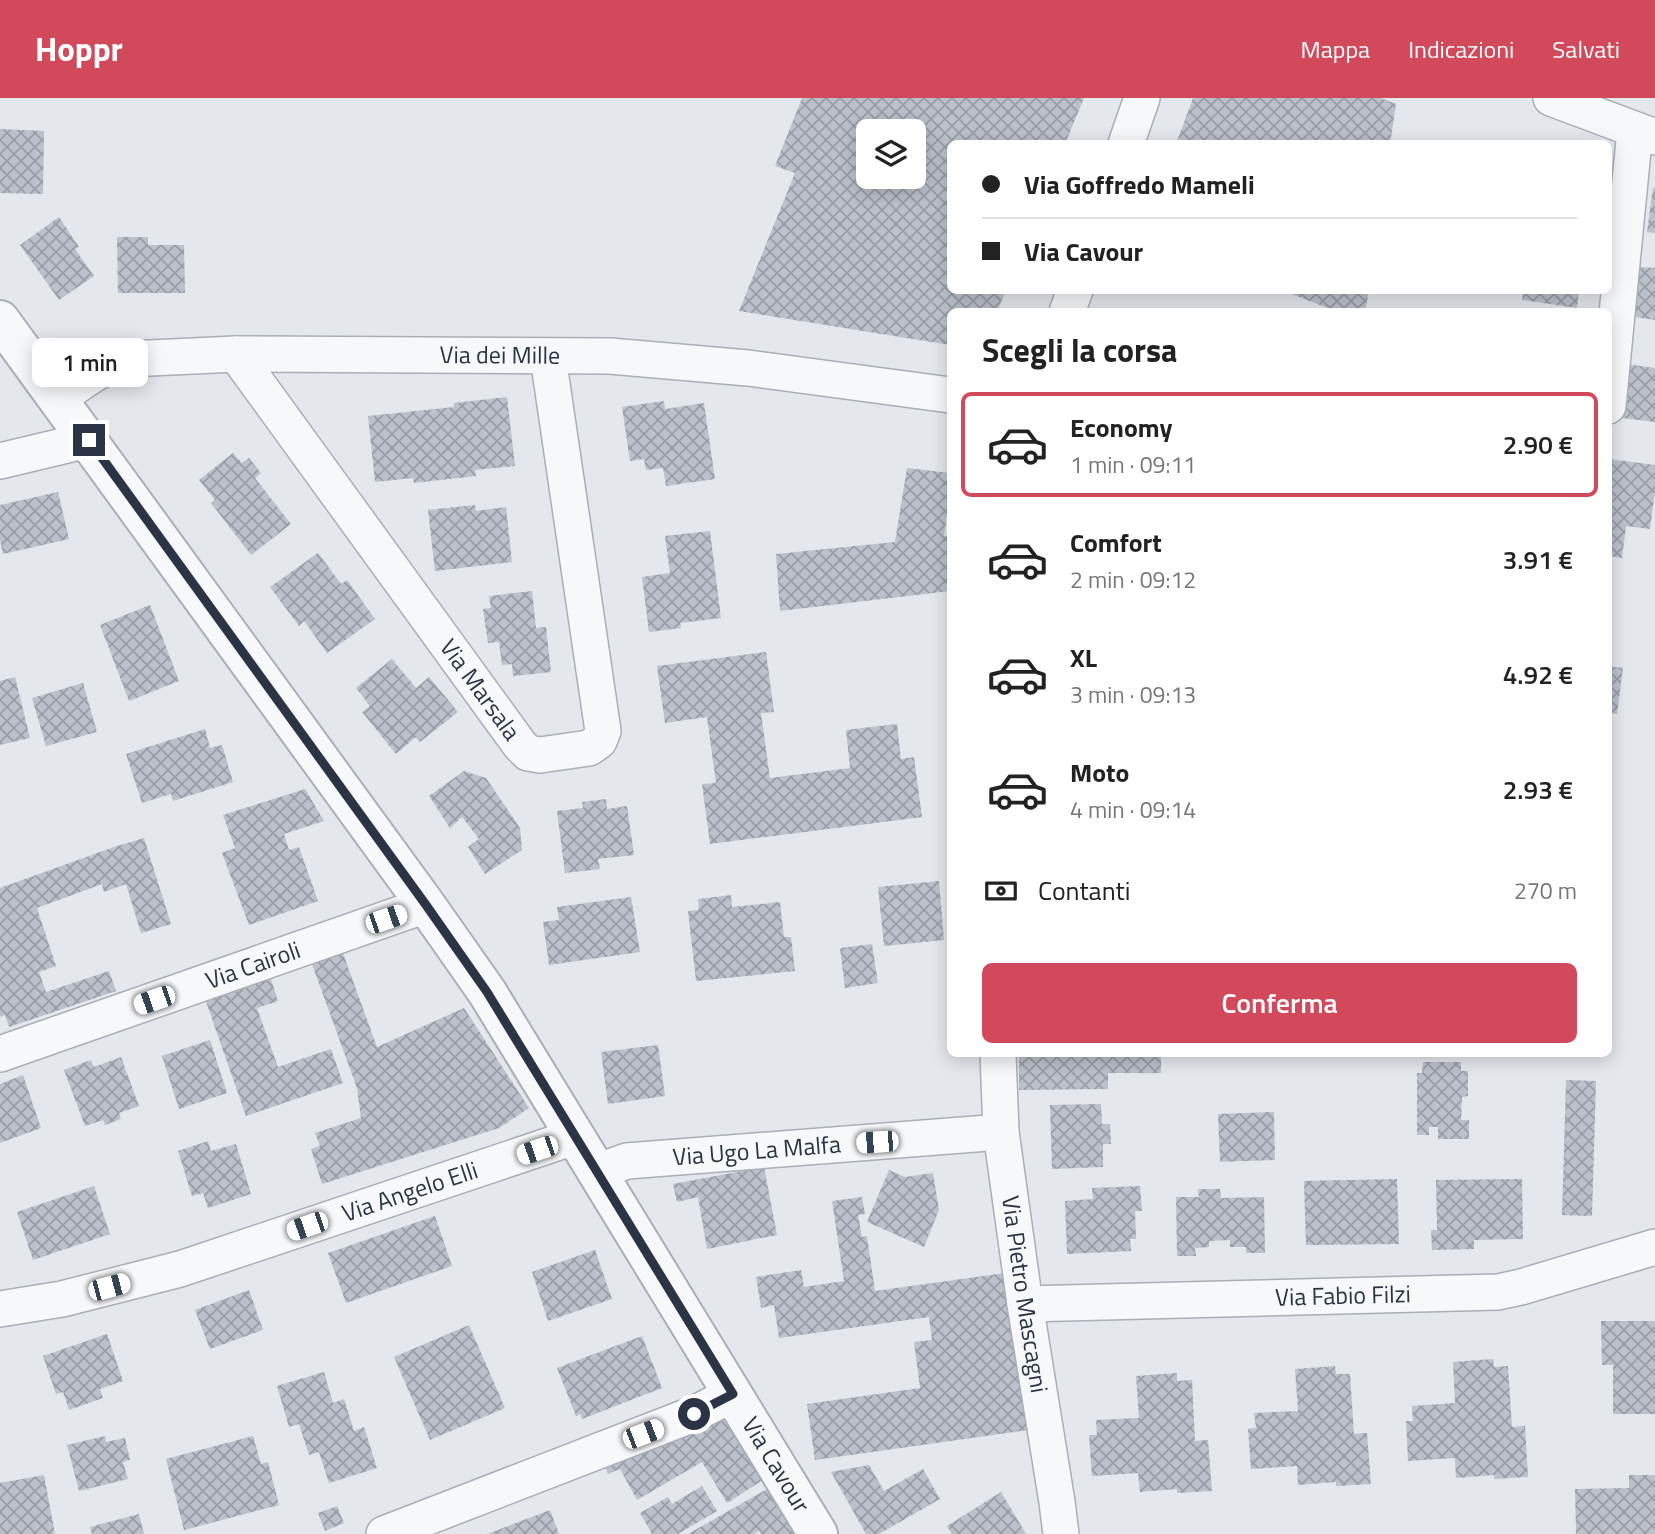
<!DOCTYPE html>
<html lang="it">
<head>
<meta charset="utf-8">
<style>
	:root { --surface:#fff; --page:#f6f6f6; --text:#222; --muted:#767676; --line:#e0e0e0; --accent:#d1495b }
	body { margin:0; font-family:"Titillium Web",sans-serif; background:var(--page); color:var(--text); height:100vh; display:flex; flex-direction:column; font-size:26px; white-space:nowrap }
	* { box-sizing:border-box; margin:0 }
	p { font-size:23px; color:var(--muted) }
	.icon { flex:none; width:38px; height:38px; fill:none; stroke:currentColor; stroke-width:2; stroke-linecap:round; stroke-linejoin:round }
	.map { position:relative; flex:1; overflow:hidden }
	.drawer { position:absolute; left:947px; top:210px; width:665px; height:749px; display:flex; flex-direction:column; background:var(--surface); border-radius:10px; box-shadow:0 4px 18px #0003 }
	.drawer>* { flex:none }
	.guide { position:absolute; left:947px; top:42px; width:665px; height:154px; border-radius:10px; box-shadow:0 4px 18px #0003; display:grid; align-content:center; height:154px; padding:0 35px; background:var(--surface) }
	.fabs { position:absolute; left:856px; top:21px; display:grid; gap:14px }
	.fabs a { display:grid; place-items:center; width:70px; height:70px; border-radius:10px; background:var(--surface); box-shadow:0 4px 18px #0003; font-size:35px }
	.end { position:absolute; width:32px; height:32px; margin:-16px; border:9px solid #2b3445; background:#fff; box-shadow:0 0 0 4px #fff }
	.from { border-radius:50% }
	.bubble { position:absolute; height:49px; border-radius:10px; background:var(--surface); box-shadow:0 4px 18px #0003; font-size:23px; font-weight:600; line-height:49px; text-align:center }
	.car { position:absolute; width:21px; height:42px; margin:-21px -10px; border-radius:9px; box-shadow:0 0 5px 2px #0007; background:linear-gradient(#fff 24%,#345 0 40%,#fff 0 76%,#345 0 86%,#fff 0) }
	.guide b { display:flex; align-items:center; gap:24px; height:66px; font-size:26px }
	.guide b+b { border-top:2px solid var(--line) }
	.guide i { width:18px; height:18px; background:var(--text) }
	ul { padding:0; list-style:none }
	li { display:flex; align-items:center; gap:21px; height:105px; margin:0 14px 10px; padding:0 21px; border:4px solid transparent; border-radius:10px }
	li div { flex:1 }
	li b { display:block; font-size:26px }
	li em { font-style:normal; font-weight:600 }
	li.on { border-color:var(--accent) }
	li>.icon { width:63px; height:63px; stroke-width:1.5 }
	h2 { padding:0 35px; font-size:32px; line-height:84px }
	.pay { display:flex; align-items:center; gap:18px; height:77px; padding:0 35px; font-size:26px }
	.pay p { margin-inline-start:auto }
	.cta { display:flex; gap:14px; margin-top:auto; padding:14px 35px }
	.cta a { flex:1; height:80px; border-radius:10px; background:var(--accent); color:#fff; font-size:28px; font-weight:600; line-height:80px; text-align:center }
	header { display:flex; align-items:center; gap:42px; box-sizing:border-box; height:98px; padding:0 35px; background:var(--accent); color:#fff }
	header strong { font-size:33px }
	nav { display:flex; gap:38px; margin-inline-start:auto; font-size:24px }
	.map>svg:first-child { display:block }
	.building { fill:url(#building-cross-hatch); fill-rule:evenodd }
	.lines { fill:none; stroke-linecap:round; stroke-linejoin:round }
	.minor-casing { stroke:#a9aeb7; stroke-width:38 }
	.tertiary-casing { stroke:#a9aeb7; stroke-width:42 }
	.minor { stroke:#f7f8fa; stroke-width:35 }
	.tertiary { stroke:#f7f8fa; stroke-width:38 }
	.route { stroke:#2b3445; stroke-width:9 }
	.labels { text-anchor:middle; stroke-width:6; stroke-linejoin:round; paint-order:stroke }
	.street-label { font-size:24px; fill:#2b3445; stroke:#f4f6f9 }
</style>
</head>
<body>
<header>
<strong>Hoppr</strong>
<nav><a>Mappa</a><a>Indicazioni</a><a>Salvati</a></nav>
</header>
<div class="map">
<svg width="1655" height="1436" viewBox="0 0 1655 1436">
	<defs>
		<pattern id="building-cross-hatch" width="8" height="8" patternUnits="userSpaceOnUse" patternTransform="scale(1.75)"><rect width="8" height="8" fill="#bbc0ca"/><path d="M0 0l8 8M0 8l8-8" fill="none" stroke="#989da6"/></pattern>
	</defs>
	<rect width="100%" height="100%" fill="#e4e7ec"/>
	<path class="building" d="M802,0H1084L1065,46H950V192H1006L997,214H950V247L739,213L795,75L775,68ZM868,33H914V79H868Z
		M1193,0H1381L1396,6L1390,46H1176Z
		M0,31L44,33L43,96L0,95Z
		M1653,90H1655V135L1647,134Z
		M59,119L79,149L75,151L94,178L59,202L20,147Z
		M117,139H148V147H184L185,195H118Z
		M1640,169L1655,170V222L1635,219Z
		M1281,192H1369L1365,214H1338Z
		M1523,192H1579L1577,210L1522,202Z
		M1619,265L1655,270V324L1613,319Z
		M507,299L515,368L475,372L476,378L414,385L413,380L375,384L368,318L454,309V305Z
		M664,303L665,311L704,305L715,381L666,388L663,370L646,372L644,361L630,363L622,309Z
		M233,355L242,365L249,360L261,375L255,380L291,426L251,457L211,405L215,402L199,382Z
		M1609,361L1655,367V393L1650,431L1626,428L1622,460L1608,458Z
		M907,370L950,375V417L947,416L944,438L950,437V493L780,513L776,456L895,444Z
		M58,394L69,441L3,456L0,442V407Z
		M475,407L476,413L506,409L512,464L435,473L428,412Z
		M710,433L721,520L680,525L681,530L649,534L642,479L670,475L665,438Z
		M318,455L341,486L347,482L375,521L327,555L304,523L299,528L270,489Z
		M532,493L536,530L546,529L551,574L513,578L512,566L502,567L499,544L488,545L483,511L491,510L489,498Z
		M150,507L179,583L129,603L100,527Z
		M766,554L774,614L761,615L770,680L850,670L846,632L897,626L901,661L914,659L922,719L710,746L702,686L716,685L707,619L665,625L657,568Z
		M392,561L416,590L429,579L458,614L420,644L416,639L396,656L362,614L370,608L356,590Z
		M1608,568L1623,570L1617,616L1608,615Z
		M15,579L30,640L0,647V583Z
		M83,585L97,634L46,648L32,600Z
		M205,631L210,650L222,647L233,684L173,703L171,696L142,705L126,656Z
		M464,673L486,680L520,730L522,752L485,776L468,749L479,741L462,719L450,730L429,698Z
		M305,691L324,723L284,736L289,752L299,749L318,803L249,827L222,755L235,750L223,717Z
		M606,701L607,711L627,708L634,757L598,761L600,771L565,775L557,713L583,710L582,704Z
		M144,740L171,826L141,835L126,786L104,794L102,786L37,810L56,868L39,874L46,894L109,873L116,893L9,929L5,917L0,919V790L114,749Z
		M939,783L944,842L884,848L878,789Z
		M731,797L732,809L780,804L784,839H791L795,873L696,883L688,813L699,812L698,801Z
		M631,799L640,854L549,867L543,824L559,822L557,809Z
		M872,846L878,885L845,890L840,850Z
		M340,847L377,949L464,910L529,1010L499,1030L322,1086L311,1051L320,1048L315,1035L361,1020L357,990L309,858Z
		M269,875L278,903L257,910L278,969L331,951L343,985L246,1018L204,898Z
		M210,942L227,995L179,1011L162,958Z
		M658,947L665,998L608,1006L601,954Z
		M1063,956H1161V975H1108V991L1019,992V959L1063,958Z
		M121,959L139,1008L119,1015L121,1021L105,1027L103,1022L85,1028L64,972L91,962L94,969Z
		M1423,964H1461V973H1468V998L1462,999L1461,1022H1469V1041H1438V1029H1429V1037H1417V975H1422Z
		M23,977L41,1030L0,1045V986Z
		M1566,982L1596,983L1592,1118L1562,1117Z
		M1101,1006L1102,1026H1110L1111,1046H1103V1069L1052,1071L1050,1007Z
		M1274,1014L1275,1062L1220,1064L1218,1016Z
		M208,1043L211,1053L236,1046L251,1096L208,1110L203,1095L192,1098L178,1053Z
		M764,1069L777,1137L707,1151L698,1099L677,1104L673,1086Z
		M889,1072L905,1079L933,1075L939,1112L924,1149L867,1124Z
		M1397,1081L1399,1146L1306,1147L1304,1083Z
		M1522,1081L1523,1141L1474,1142V1151L1432,1152L1431,1132H1437L1436,1082Z
		M94,1088L110,1136L33,1162L17,1114Z
		M1140,1088L1142,1113H1135L1136,1141H1130L1131,1153L1067,1156L1065,1103L1093,1101L1092,1090Z
		M1198,1091H1220L1221,1100L1264,1099L1265,1155H1246V1149H1230V1142L1209,1143V1149L1195,1150L1196,1158H1177L1176,1099H1199Z
		M862,1099L865,1116L858,1117L862,1139L867,1138L875,1193L1005,1175L1028,1332L815,1362L807,1306L920,1290L914,1244L932,1242L929,1219L779,1240L774,1207L761,1210L756,1179L801,1172L804,1189L844,1183L832,1103Z
		M435,1118L452,1168L346,1205L328,1155Z
		M595,1152L612,1201L548,1223L532,1174Z
		M249,1192L263,1232L210,1251L195,1212Z
		M1601,1223H1655V1316H1613V1267H1602Z
		M469,1227L505,1310L430,1342L394,1259Z
		M107,1236L123,1283L100,1291L103,1300L69,1312L63,1294L56,1296L43,1258Z
		M642,1238L662,1290L582,1321L581,1316L576,1318L557,1270Z
		M1493,1261L1494,1269L1508,1268L1512,1329L1525,1328L1528,1379L1494,1381V1377L1456,1380L1455,1360L1408,1363L1406,1323H1413L1412,1308L1455,1305L1453,1264Z
		M1335,1268L1336,1276H1350L1354,1336L1367,1335L1371,1386L1336,1388V1384L1298,1387L1297,1368L1251,1371L1248,1331L1256,1330L1254,1315L1298,1313L1295,1271Z
		M324,1274L333,1305L344,1301L354,1333L364,1329L377,1370L329,1385L319,1354L309,1357L299,1326L289,1329L277,1288Z
		M1177,1275V1283L1192,1282L1195,1343L1208,1342L1212,1393L1177,1395V1391L1140,1394L1138,1375L1092,1378L1089,1337H1097L1096,1322L1139,1320L1136,1278Z
		M727,1315L766,1380L727,1405L702,1364L637,1402L620,1371L608,1376L603,1364L668,1336L673,1344Z
		M105,1338L106,1344L125,1340L130,1362L123,1364L128,1381L79,1393L67,1347Z
		M253,1338L261,1366L268,1364L279,1407L184,1432L166,1361Z
		M869,1367L884,1393L923,1371L940,1401L879,1436H866L831,1374Z
		M44,1377L55,1436H0V1385Z
		M1629,1377H1655V1436H1576L1575,1391L1629,1390Z
		M702,1388L717,1413L678,1436H652L640,1415L668,1399L672,1406Z
		M769,1390L795,1436H761L759,1433L754,1436H688Z
		M1001,1394L1026,1436H952L947,1428Z
		M337,1408L344,1425L325,1433L318,1415Z
		M550,1412L559,1436H487Z
		M139,1416L144,1436H92L90,1429Z"/>
	<g class="lines">
		<defs>
			<g id="minor">
				<path d="M1551,0L1655,39"/>
				<path d="M1126,46L1142,0"/>
				<path d="M1067,214L1075,192"/>
				<path id="s1" d="M236,256L520,647L528,655L540,657L589,650L599,643L603,633L548,259"/>
				<path id="s2" d="M58,301C82,284 100,269 129,261L236,256L610,258L748,270L950,297"/>
				<path d="M1608,308L1635,32"/>
				<path d="M0,363L88,342"/>
				<path id="s3" d="M0,956L426,807"/>
				<path id="s4" d="M998,956L1001,1034L1025,1206L1057,1404L1061,1436"/>
				<path id="s5" d="M596,1074L627,1063L1001,1034"/>
				<path id="s6" d="M1025,1206L1498,1194L1521,1189L1655,1149"/>
				<path id="s7" d="M0,1211L62,1201L180,1171L574,1039"/>
				<path d="M384,1436L694,1316L733,1296"/>
			</g>
			<g id="tertiary">
				<path id="s8" d="M0,222L426,807L487,894L818,1436"/>
			</g>
		</defs>
		<use href="#minor" class="minor-casing"/>
		<use href="#tertiary" class="tertiary-casing"/>
		<use href="#minor" class="minor"/>
		<use href="#tertiary" class="tertiary"/>
	</g>
	<g class="lines">
		<path class="route" d="M89,342L426,807L487,894L733,1296L694,1316"/>
	</g>
	<g class="labels">
		<g class="street-label">
			<text dy="8" stroke="none"><textPath href="#s2" startOffset="453">Via dei Mille</textPath></text>
			<text dy="8" stroke="none"><textPath href="#s1" startOffset="415">Via Marsala</textPath></text>
			<text dy="8" stroke="none"><textPath href="#s3" startOffset="268">Via Cairoli</textPath></text>
			<text dy="8" stroke="none"><textPath href="#s5" startOffset="163">Via Ugo La Malfa</textPath></text>
			<text dy="8" stroke="none"><textPath href="#s7" startOffset="427">Via Angelo Elli</textPath></text>
			<text dy="8" stroke="none"><textPath href="#s4" startOffset="242">Via Pietro Mascagni</textPath></text>
			<text dy="8" stroke="none"><textPath href="#s6" startOffset="318">Via Fabio Filzi</textPath></text>
			<text dy="8" stroke="none"><textPath href="#s8" startOffset="1384">Via Cavour</textPath></text>
		</g>
	</g>
</svg>
<div class="fabs">
<a><svg class="icon" aria-label="layers" viewBox="0 0 24 24"><path d="M12 4l9 5-9 5-9-5zM3 14l9 5 9-5"/></svg></a>
</div>
<i class="end from" style="left:694px;top:1316px"></i>
<i class="end" style="left:89px;top:342px"></i>
<div class="bubble" style="left:32px;top:240px;width:116px">1 min</div>
<i class="car" style="left:386px;top:821px;rotate:71deg"></i>
<i class="car" style="left:154px;top:902px;rotate:251deg"></i>
<i class="car" style="left:877px;top:1044px;rotate:266deg"></i>
<i class="car" style="left:537px;top:1052px;rotate:251deg"></i>
<i class="car" style="left:307px;top:1128px;rotate:251deg"></i>
<i class="car" style="left:109px;top:1189px;rotate:75deg"></i>
<i class="car" style="left:643px;top:1336px;rotate:69deg"></i>
<div class="guide">
<b><i class="from"></i>Via Goffredo Mameli</b>
<b><i></i>Via Cavour</b>
</div>
<section class="drawer">
<h2>Scegli la corsa</h2>
<ul>
<li class="on"><svg class="icon" aria-label="car" viewBox="0 0 24 24"><path d="M5 17H2v-5l4-1 3-4h7l3 4 3 1v5h-3M9 17h6M6 11h13"/><circle cx="7" cy="17" r="2"/><circle cx="17" cy="17" r="2"/></svg><div><b>Economy</b><p>1 min · 09:11</p></div><em>2.90 €</em></li>
<li><svg class="icon" aria-label="car" viewBox="0 0 24 24"><path d="M5 17H2v-5l4-1 3-4h7l3 4 3 1v5h-3M9 17h6M6 11h13"/><circle cx="7" cy="17" r="2"/><circle cx="17" cy="17" r="2"/></svg><div><b>Comfort</b><p>2 min · 09:12</p></div><em>3.91 €</em></li>
<li><svg class="icon" aria-label="car" viewBox="0 0 24 24"><path d="M5 17H2v-5l4-1 3-4h7l3 4 3 1v5h-3M9 17h6M6 11h13"/><circle cx="7" cy="17" r="2"/><circle cx="17" cy="17" r="2"/></svg><div><b>XL</b><p>3 min · 09:13</p></div><em>4.92 €</em></li>
<li><svg class="icon" aria-label="car" viewBox="0 0 24 24"><path d="M5 17H2v-5l4-1 3-4h7l3 4 3 1v5h-3M9 17h6M6 11h13"/><circle cx="7" cy="17" r="2"/><circle cx="17" cy="17" r="2"/></svg><div><b>Moto</b><p>4 min · 09:14</p></div><em>2.93 €</em></li>
</ul>
<div class="pay"><svg class="icon" aria-label="cash" viewBox="0 0 24 24"><path d="M3 7h18v10H3z"/><circle cx="12" cy="12" r="2"/></svg>Contanti<p>270 m</p></div>
<div class="cta"><a>Conferma</a></div>
</section>
</div>
</body>
</html>
